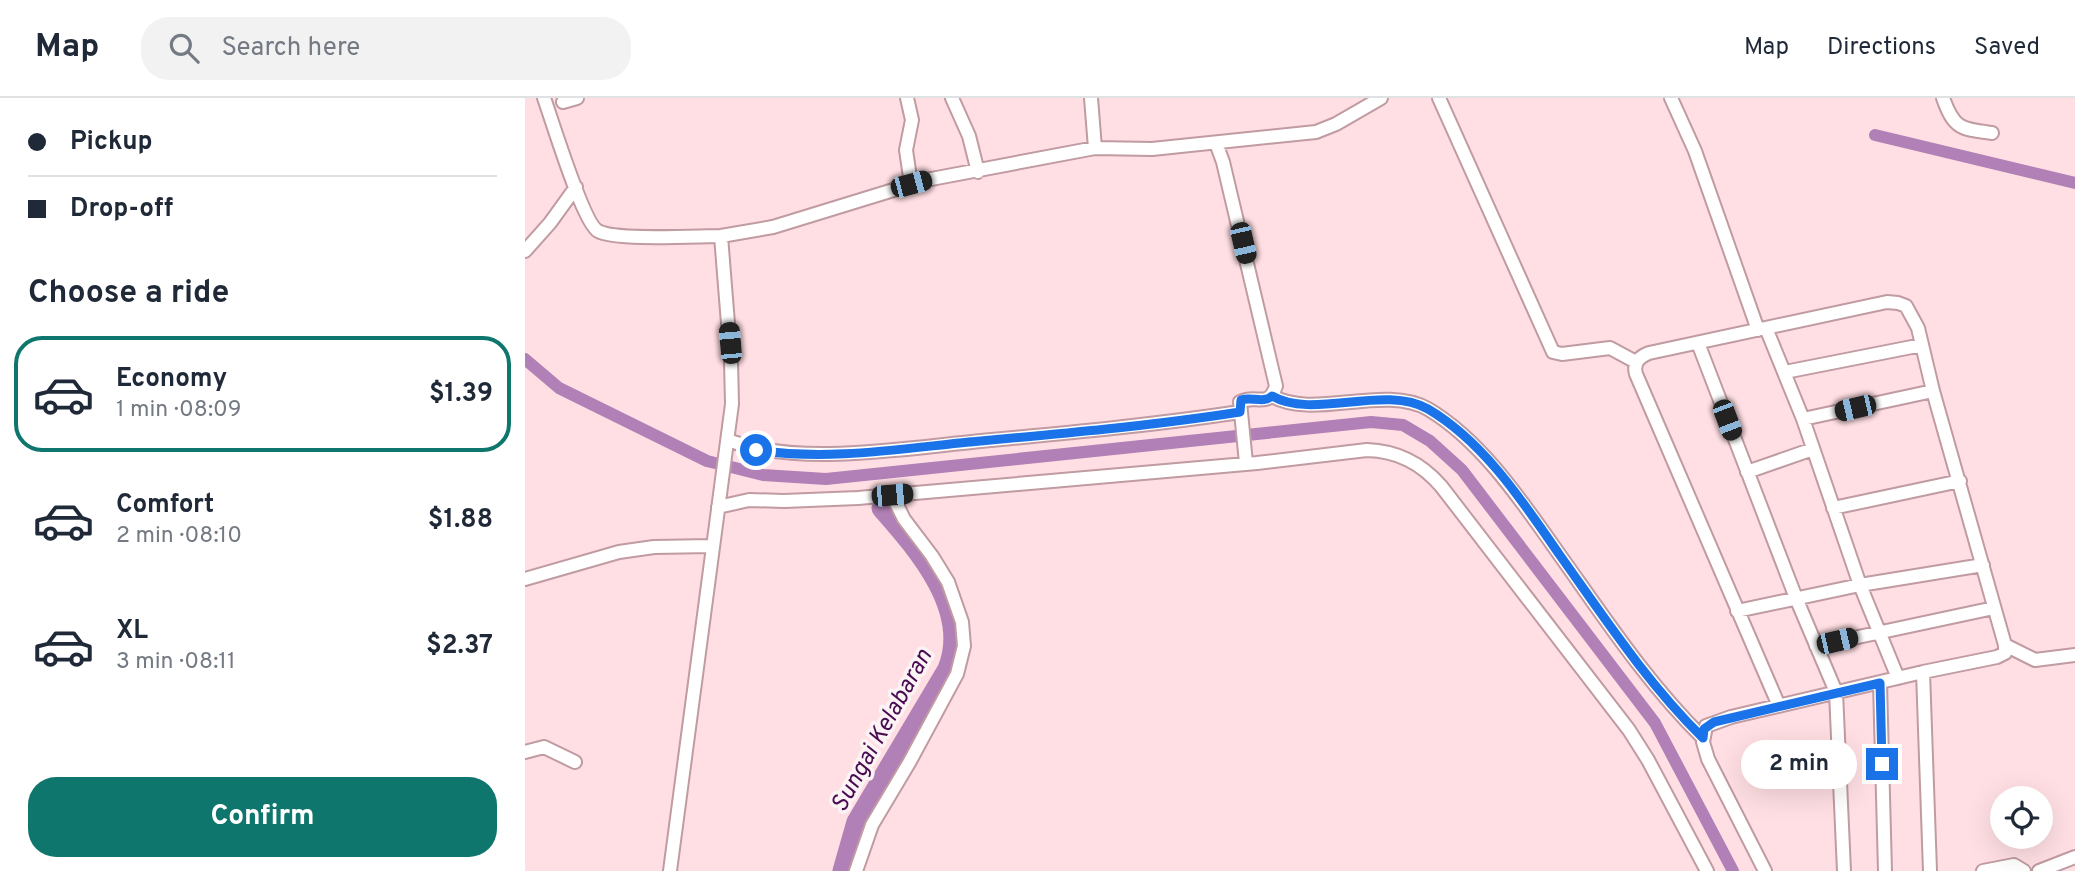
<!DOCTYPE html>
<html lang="en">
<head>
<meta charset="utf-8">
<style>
	:root { --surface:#fff; --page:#f2f2f3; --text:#1f2937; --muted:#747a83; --line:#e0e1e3; --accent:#0f766e }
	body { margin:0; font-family:Overpass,sans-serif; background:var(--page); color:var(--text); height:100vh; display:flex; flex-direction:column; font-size:26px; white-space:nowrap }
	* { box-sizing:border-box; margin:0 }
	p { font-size:23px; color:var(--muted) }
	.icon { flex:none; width:38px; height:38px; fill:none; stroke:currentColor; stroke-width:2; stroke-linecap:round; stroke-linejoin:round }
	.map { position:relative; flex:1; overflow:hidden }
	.sheet { display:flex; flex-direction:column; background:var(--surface); width:525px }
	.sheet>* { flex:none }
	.guide { display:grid; align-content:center; height:154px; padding:0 28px; background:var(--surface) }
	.controls { position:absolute; left:1465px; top:688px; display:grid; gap:14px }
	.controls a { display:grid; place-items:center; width:63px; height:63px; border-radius:50%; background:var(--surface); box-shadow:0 7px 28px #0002; font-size:35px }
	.end { position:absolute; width:32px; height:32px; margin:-16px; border:9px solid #1a73e8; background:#fff; box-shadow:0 0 0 4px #fff }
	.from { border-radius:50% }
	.bubble { position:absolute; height:49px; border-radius:24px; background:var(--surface); box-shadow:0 7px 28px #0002; font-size:23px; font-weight:700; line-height:49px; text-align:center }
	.car { position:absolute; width:21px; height:42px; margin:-21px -10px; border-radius:9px; box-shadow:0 0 5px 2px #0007; background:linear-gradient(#222 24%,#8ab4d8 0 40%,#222 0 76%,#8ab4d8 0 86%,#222 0) }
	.guide b { display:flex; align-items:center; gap:24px; height:66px; font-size:26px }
	.guide b+b { border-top:2px solid var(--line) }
	.guide i { width:18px; height:18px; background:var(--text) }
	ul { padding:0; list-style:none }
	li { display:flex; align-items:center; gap:21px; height:116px; margin:0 14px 10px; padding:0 14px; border:4px solid transparent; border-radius:28px }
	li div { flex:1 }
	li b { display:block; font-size:26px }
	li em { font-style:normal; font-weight:700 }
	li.on { border-color:var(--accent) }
	li>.icon { width:63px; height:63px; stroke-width:1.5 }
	h2 { padding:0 28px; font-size:32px; line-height:84px }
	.action { display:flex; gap:14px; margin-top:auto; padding:14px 28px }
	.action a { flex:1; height:80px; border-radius:28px; background:var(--accent); color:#fff; font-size:28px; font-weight:700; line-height:80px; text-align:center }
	header { display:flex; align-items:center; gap:42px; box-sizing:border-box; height:98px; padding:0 35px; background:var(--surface); border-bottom:2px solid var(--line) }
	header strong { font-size:33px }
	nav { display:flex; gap:38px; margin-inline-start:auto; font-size:24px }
	.search { width:490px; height:63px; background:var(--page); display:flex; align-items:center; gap:18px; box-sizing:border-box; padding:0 24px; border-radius:28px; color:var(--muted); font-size:26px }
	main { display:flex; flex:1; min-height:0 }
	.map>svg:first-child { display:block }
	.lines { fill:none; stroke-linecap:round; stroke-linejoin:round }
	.canal { stroke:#b180b6; stroke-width:12 }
	.river { stroke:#b180b6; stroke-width:21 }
	.minor-casing { stroke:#c09ba1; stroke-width:16 }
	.minor { stroke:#fff; stroke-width:12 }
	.route { stroke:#1a73e8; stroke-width:9 }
	.labels { text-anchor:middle; stroke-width:7; stroke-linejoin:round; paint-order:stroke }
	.water-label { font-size:24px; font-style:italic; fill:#480a50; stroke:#fbf3f4 }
</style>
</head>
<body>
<header>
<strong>Map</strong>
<div class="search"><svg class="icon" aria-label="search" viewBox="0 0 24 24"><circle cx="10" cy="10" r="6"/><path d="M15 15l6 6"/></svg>Search here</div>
<nav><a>Map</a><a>Directions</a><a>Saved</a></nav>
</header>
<main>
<section class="sheet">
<div class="guide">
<b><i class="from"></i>Pickup</b>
<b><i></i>Drop-off</b>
</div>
<h2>Choose a ride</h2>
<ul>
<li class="on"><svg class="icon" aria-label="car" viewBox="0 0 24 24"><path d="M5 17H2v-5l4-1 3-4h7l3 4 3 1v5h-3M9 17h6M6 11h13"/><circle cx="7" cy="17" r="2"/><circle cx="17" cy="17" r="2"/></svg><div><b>Economy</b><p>1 min · 08:09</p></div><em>$1.39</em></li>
<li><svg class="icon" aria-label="car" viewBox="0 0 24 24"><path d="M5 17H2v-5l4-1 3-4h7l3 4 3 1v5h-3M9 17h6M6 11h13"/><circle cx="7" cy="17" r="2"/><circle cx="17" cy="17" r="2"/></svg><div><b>Comfort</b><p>2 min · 08:10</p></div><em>$1.88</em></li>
<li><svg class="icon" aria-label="car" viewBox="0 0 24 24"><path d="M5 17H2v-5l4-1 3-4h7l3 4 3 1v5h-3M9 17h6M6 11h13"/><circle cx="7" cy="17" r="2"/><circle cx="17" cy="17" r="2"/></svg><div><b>XL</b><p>3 min · 08:11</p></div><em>$2.37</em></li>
</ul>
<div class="action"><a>Confirm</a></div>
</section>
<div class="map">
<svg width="1550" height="773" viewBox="0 0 1550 773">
	<rect width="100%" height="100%" fill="#ffdfe3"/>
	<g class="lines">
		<path class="canal" d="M1350,37L1550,85
			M0,261L34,290L182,363L238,377L301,381L846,324L878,327L905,343L937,372L1130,625L1208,773"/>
		<path class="river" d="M318,773L332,724L423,571C447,512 393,451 357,410"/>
		<defs>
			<path id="minor" d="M19,0C27,22 58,125 73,133C91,143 172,138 196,138
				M382,0L387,22L381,52L386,86
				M427,0L444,38L453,74
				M566,0L570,50
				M914,0L1028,254L1037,256L1085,250L1111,264
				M1146,0L1170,53L1233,232
				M1418,0C1429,31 1436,31 1467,35
				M38,4L52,0
				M691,45L698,64L751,288C743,312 731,295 715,304L721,365
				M0,153L25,125L51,89
				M1241,230L1278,321L1335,487L1373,580
				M1173,245L1271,500L1311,594L1319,773
				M1260,274L1397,247
				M747,298C788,322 859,286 903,311C957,343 998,405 1034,456C1079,519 1122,585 1178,640
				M1278,321L1408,293
				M203,342C273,369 381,350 456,343C542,335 629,327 715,314
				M1222,374L1288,351
				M193,409L224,402L259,403L333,400L732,365L842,352C873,353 896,365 916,388L1104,632L1123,662L1182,773
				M1308,410L1435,383
				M0,481L94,454L129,449L187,448
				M1212,513L1335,487L1458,467
				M1480,547L1510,562L1550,557
				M1291,548L1469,510
				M1398,574L1405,773
				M1355,585L1360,773
				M0,654L19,649L50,664
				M145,773L207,306L206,263L196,138L248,129L401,82L570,50L627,51L791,34L811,26L856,0
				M331,773L347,727L384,665L432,576L439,548L437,524L423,484L407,458L379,421L367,397
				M1240,773L1183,661L1178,644L1181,628L1206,619L1398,574L1472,559L1480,555V547L1408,293L1393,230L1381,208L1373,205L1362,204L1124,255C1114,259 1108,265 1111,276L1254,608
				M1458,773L1489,767L1499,773
				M1514,773L1550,759"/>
		</defs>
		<use href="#minor" class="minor-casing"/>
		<use href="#minor" class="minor"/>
	</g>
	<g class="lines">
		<path class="route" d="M231,352C301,363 374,351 444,344C534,336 625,328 715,314L716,302C726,298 738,306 747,298C788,322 859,286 903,311C959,344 998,404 1034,456C1079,519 1122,585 1178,640L1179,631L1189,624L1355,585L1357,666"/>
	</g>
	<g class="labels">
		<g class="water-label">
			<text transform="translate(356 632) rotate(-61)" y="8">Sungai Kelabaran</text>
		</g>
	</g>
</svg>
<div class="controls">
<a><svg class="icon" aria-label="locate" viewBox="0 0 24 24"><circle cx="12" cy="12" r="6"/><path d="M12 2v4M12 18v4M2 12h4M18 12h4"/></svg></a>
</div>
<i class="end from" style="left:231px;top:352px"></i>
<i class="end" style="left:1357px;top:666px"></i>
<div class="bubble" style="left:1216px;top:642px;width:116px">2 min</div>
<i class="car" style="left:386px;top:86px;rotate:75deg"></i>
<i class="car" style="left:718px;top:145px;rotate:167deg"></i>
<i class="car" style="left:205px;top:245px;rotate:355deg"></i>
<i class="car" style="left:1330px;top:310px;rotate:257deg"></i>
<i class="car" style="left:1202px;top:322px;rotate:159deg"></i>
<i class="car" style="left:367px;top:397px;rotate:85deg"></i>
<i class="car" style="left:1312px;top:543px;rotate:77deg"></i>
</div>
</main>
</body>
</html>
